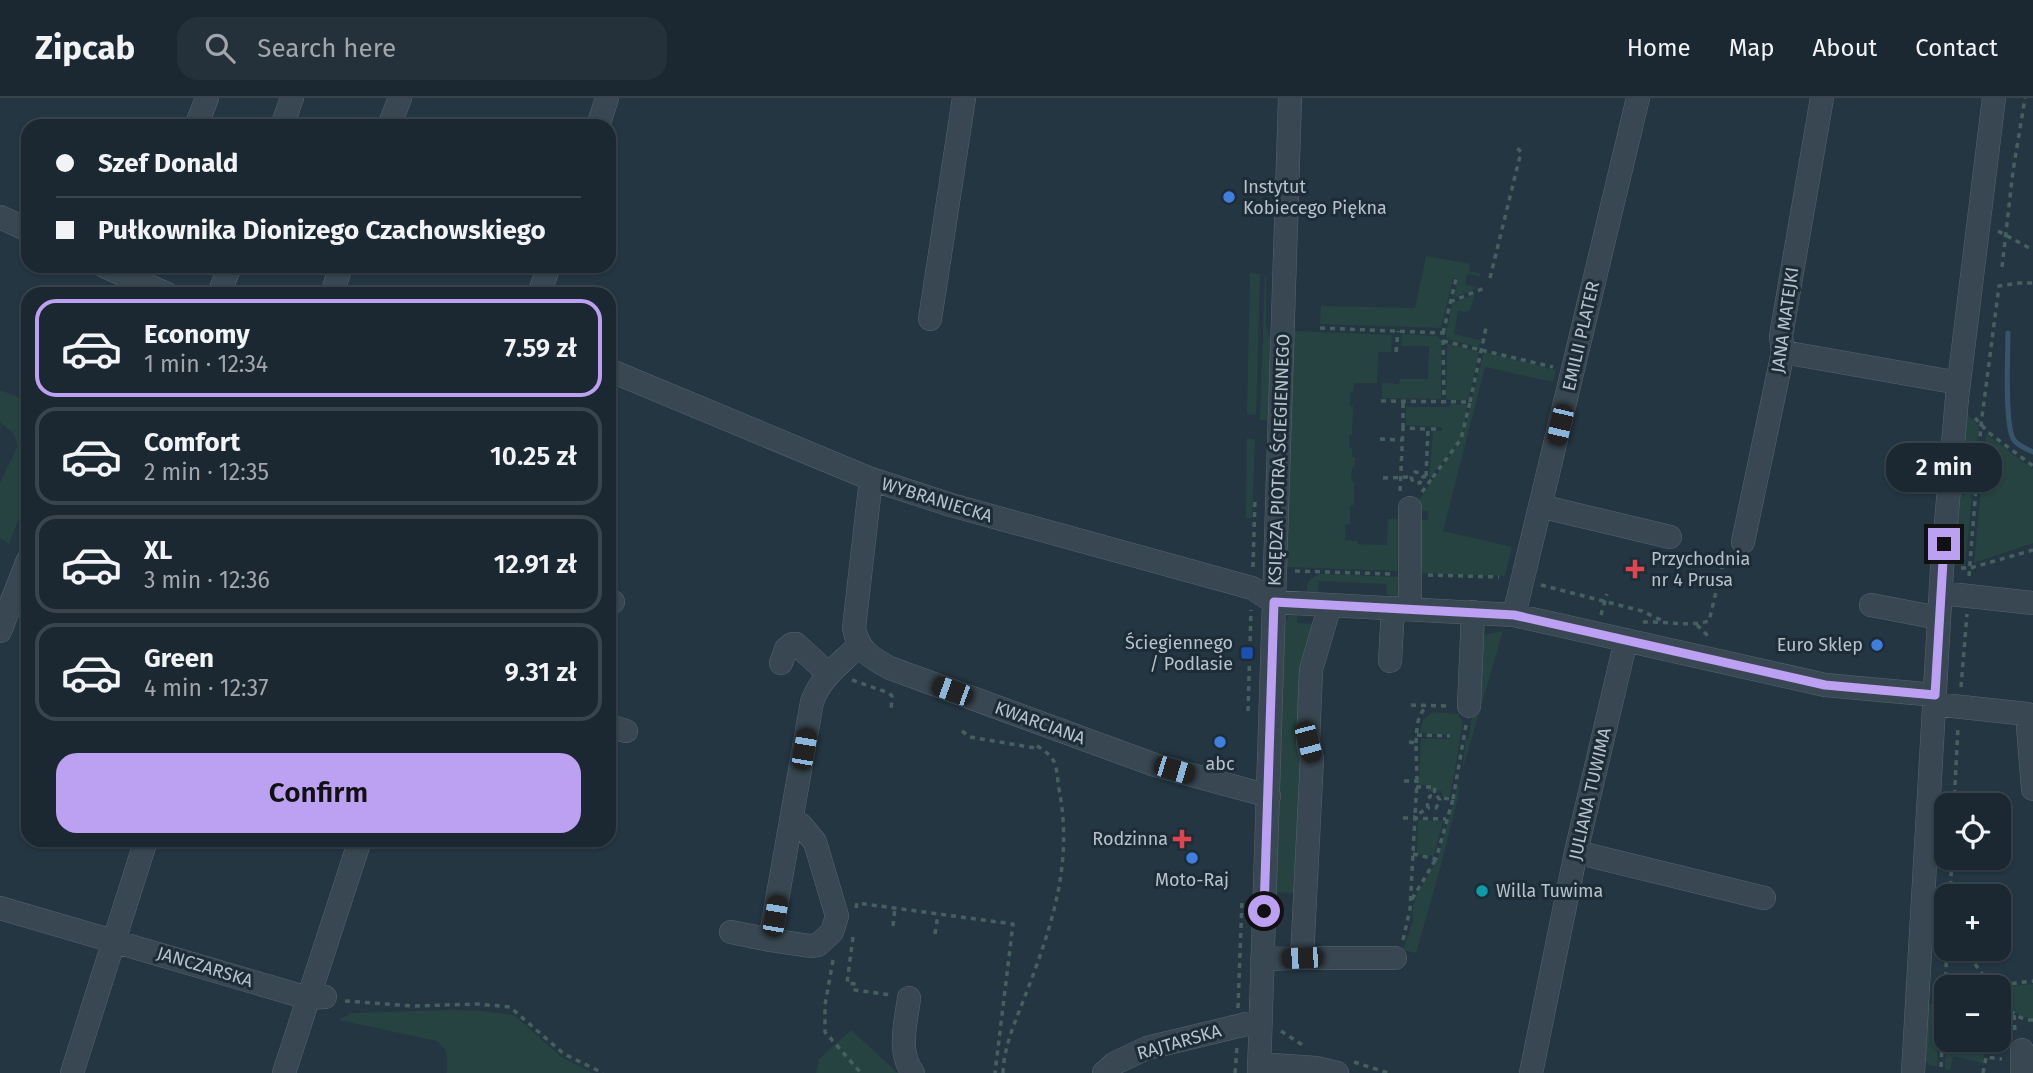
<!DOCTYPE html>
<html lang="en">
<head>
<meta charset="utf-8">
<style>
	:root { --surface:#1b2832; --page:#24303a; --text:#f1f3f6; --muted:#a0a6ac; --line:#39444d; --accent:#bca0f2 }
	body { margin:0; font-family:"Fira Sans",sans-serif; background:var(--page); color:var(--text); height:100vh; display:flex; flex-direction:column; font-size:26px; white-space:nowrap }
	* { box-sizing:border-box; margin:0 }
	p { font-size:23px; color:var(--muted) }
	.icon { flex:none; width:38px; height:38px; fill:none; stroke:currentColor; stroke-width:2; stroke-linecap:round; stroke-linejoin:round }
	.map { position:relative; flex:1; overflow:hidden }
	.drawer { position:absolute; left:21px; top:189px; width:595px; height:560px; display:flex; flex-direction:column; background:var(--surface); border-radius:21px; box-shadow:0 2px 5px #0004,0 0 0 2px var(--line) }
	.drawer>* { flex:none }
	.banner { position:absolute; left:21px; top:21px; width:595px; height:154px; border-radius:21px; box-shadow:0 2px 5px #0004,0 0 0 2px var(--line); display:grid; align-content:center; height:154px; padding:0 35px; background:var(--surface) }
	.fabs { position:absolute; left:1934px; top:695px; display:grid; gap:14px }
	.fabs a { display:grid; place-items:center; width:77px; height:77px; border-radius:14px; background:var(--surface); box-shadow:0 2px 5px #0004,0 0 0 2px var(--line); font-size:35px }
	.end { position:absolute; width:32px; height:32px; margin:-16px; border:9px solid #bca0f2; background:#111; box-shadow:0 0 0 4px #111 }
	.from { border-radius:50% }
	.bubble { position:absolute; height:49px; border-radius:21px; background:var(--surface); box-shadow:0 2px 5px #0004,0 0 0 2px var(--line); font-size:23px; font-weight:600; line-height:49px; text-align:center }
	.car { position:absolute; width:21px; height:42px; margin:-21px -10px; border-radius:9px; box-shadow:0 0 5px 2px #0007; background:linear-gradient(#222 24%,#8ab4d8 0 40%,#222 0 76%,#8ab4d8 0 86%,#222 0) }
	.banner b { display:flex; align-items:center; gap:24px; height:66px; font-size:26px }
	.banner b+b { border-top:2px solid var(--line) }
	.banner i { width:18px; height:18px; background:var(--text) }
	ul { padding:12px 0 0; list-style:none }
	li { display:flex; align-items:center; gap:21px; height:98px; margin:0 14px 10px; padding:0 21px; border:4px solid var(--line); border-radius:21px }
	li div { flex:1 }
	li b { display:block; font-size:26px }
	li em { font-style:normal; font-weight:600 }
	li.on { border-color:var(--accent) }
	li>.icon { width:63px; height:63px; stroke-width:1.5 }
	.cta { display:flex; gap:14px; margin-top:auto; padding:14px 35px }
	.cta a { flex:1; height:80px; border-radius:21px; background:var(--accent); color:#111; font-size:28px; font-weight:600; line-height:80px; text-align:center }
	header { display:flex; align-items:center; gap:42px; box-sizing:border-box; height:98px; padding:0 35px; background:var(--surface); border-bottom:2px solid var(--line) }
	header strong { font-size:33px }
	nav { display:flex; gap:38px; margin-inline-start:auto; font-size:24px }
	.search { width:490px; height:63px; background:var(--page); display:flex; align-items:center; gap:18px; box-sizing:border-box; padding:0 24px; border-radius:21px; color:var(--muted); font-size:26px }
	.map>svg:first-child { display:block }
	.green { fill:#264341 }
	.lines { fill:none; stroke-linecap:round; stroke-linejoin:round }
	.stream { stroke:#36556a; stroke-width:5 }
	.minor-casing { stroke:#56656f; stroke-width:24 }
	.path { stroke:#46605f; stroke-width:3.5; stroke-dasharray:5 5; stroke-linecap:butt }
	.minor { stroke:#384751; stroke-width:23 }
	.route { stroke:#bca0f2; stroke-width:9 }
	.shop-dot { fill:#3f7fe0; stroke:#1d2c36; stroke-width:2.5 }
	.health-dot { fill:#e0444e; stroke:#1d2c36; stroke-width:2.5 }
	.transit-dot { fill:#1a4fb4; stroke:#1d2c36; stroke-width:2.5 }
	.culture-dot { fill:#0f9aa8; stroke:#1d2c36; stroke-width:2.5 }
	.labels { text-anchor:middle; stroke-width:6; stroke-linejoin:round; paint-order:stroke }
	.poi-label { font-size:18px; fill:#b5c2cc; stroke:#1d2c36; text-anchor:start }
	.street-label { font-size:18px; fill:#b5c2cc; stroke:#1d2c36 }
</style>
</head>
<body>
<header>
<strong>Zipcab</strong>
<div class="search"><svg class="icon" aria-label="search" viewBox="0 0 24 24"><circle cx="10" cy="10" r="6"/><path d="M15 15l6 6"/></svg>Search here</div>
<nav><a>Home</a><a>Map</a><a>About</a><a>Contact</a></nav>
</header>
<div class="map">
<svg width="2033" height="975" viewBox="0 0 2033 975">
	<rect width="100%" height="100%" fill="#243642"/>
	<path class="green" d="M1426,158L1470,166L1469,173L1481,176L1480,178L1467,176L1465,187L1477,189V190L1454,200L1458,181L1453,180L1441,230L1320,226L1321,208L1415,210Z
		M1250,175L1260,176L1256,317L1247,316Z
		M1265,176L1266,179V226L1272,248L1270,323L1260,322Z
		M1475,196L1470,212L1467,214L1458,213L1454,236L1480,242L1479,249L1447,241L1446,235L1452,206Z
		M1294,233L1392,237L1391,254H1378L1377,285H1354L1353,294L1350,295V308H1353L1352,337H1349V349L1352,350V359L1355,360V369L1352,370L1351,383L1354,384V407L1350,408V426L1345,427V442L1357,443V446L1387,447L1388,421H1400L1397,473L1285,469Z
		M1402,236L1437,238L1441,242V301L1382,300V285L1399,286L1400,281H1428L1429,248H1401Z
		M1447,246L1479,254L1468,302H1446Z
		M1484,254L1556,272L1553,284L1485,269L1443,433L1512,449L1505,478L1419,475L1418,422H1428V413L1415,412L1417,405L1463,339L1429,380L1433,333H1442V329L1406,327V309H1449L1450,306L1467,307L1463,337Z
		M0,292L28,303V397L9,446L0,440V385L18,348L14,336L0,324Z
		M1964,312L1979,328L1965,467L1951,466Z
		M1986,336L2033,371V445L1974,465Z
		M1247,340L1255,341L1252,420H1246Z
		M1319,476H1324L1403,479L1399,498L1387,497L1386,486L1319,483L1318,493L1316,496H1306L1308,483Z
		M1298,513L1297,525L1315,526L1302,570L1299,657H1309L1295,795L1276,794L1284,526L1290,516Z
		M1503,533L1462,673L1466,641H1469L1482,537Z
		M1432,614L1458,616L1463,624L1450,698H1442V693L1428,694V687H1419L1421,641H1450L1451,637L1420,635L1423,622Z
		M1459,684L1458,699L1441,767L1416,855L1403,852L1413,823V808L1416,798L1437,763Z
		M1418,722L1443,723L1434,758L1417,756Z
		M2033,886V920C2015,920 2008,906 1999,892V889Z
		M1940,904L1937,969L1928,966L1923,957L1925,907Z
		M453,912L482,913L514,917L561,959L593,975H447C447,959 450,954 437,943L339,922L351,915Z
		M2007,929H2012L2013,945L1985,944L1983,965L1953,958L1950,972L1945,971L1946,942H1998L1999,932H2007Z
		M851,932L898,975H816L819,961Z"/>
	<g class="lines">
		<path class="stream" d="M2008,235C2008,255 2004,329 2014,342C2018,348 2027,351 2033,354"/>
		<defs>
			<path id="minor" d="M196,28L207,0
				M282,28L292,0
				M389,28L400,0
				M598,28L607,0
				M0,119L28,132
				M104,168L167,196
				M219,196L230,168
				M332,196L341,168
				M539,196L549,168
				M930,221L964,0
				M1783,254L1959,285
				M609,272L871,381L951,407L1252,490L1274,504L1514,517L1825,587L1935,597
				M871,381L854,530C858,552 871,560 890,570L1155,667L1269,698
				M1540,408L1670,439
				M1410,410V511
				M1743,444L1783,254L1781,238L1822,0
				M1941,495L2033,505
				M609,502L613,504
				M1871,507L1939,520
				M1514,517L1638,0
				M0,533L28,462
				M1390,563L1393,510
				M781,565L786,551L792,546H796L820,568L827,576
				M1934,606L2027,616L2033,691
				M1469,608L1473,514
				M609,628L626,633
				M1576,754L1764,800
				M0,810L308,900L325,899
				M731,834L770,842L812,604C821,578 841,566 859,547
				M770,842L810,848L818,847L832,834L837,818L815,744L801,727L791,722
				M1302,860H1395
				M1262,861L1302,860L1312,660L1308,644L1311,572L1330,507
				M909,900C906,925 897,953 913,975
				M1259,966L1316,970L1337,975
				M72,975L146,742
				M284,975L360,742
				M1104,975L1115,965L1147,950L1259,923
				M1259,975L1290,0
				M1531,975L1576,754L1626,542
				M1913,975L1942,470L1957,300L1994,0
				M2022,975V952"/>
		</defs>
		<use href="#minor" class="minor-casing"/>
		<path class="path" d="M1998,133L2033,152
			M2002,169L2013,73L2025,0
			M1490,180L1521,54L1515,48
			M1450,204L1487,189
			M1320,230L1443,235L1444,304
			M1443,235L1456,181
			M1443,243L1553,269
			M1396,254L1398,233
			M1381,303L1470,304L1461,341L1430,383
			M1470,304L1486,230
			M1975,320L1988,334L2033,368
			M1403,330V304
			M1380,341L1402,342
			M1426,378L1428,331H1440
			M1383,380L1411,379
			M1400,393L1403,330L1428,331
			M1422,394L1430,383L1426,378L1423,379L1421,375L1415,374L1411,379L1413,384L1420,385L1423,379
			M1253,469L1255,400
			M1961,470H1970L2033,452
			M1295,473L1392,476
			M1428,477L1499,479
			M1969,478L1981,327L1999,188L2019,185H2033
			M1541,487L1642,513L1661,522
			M1601,517L1607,496
			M1643,524C1664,523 1689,529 1709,523L1726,453
			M1697,527L1710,540
			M852,582L889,595L892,598L891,612
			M1961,589L1967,516
			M1411,607L1449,608
			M1248,613L1251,512
			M962,633L970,639L1035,650
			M1417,637L1450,638
			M1409,644L1416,645L1417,683
			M1416,645C1417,631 1416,618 1427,608
			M1404,683H1417L1415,718
			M1416,689H1435L1434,697
			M1453,701L1466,627
			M1954,707L1958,629
			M1403,720L1446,721
			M1413,756L1436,761L1453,701L1439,700
			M1950,798L1952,760
			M1412,801L1436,761
			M856,810L857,805L1013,826L995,975
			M893,828L895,810
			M935,836L938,816
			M853,839L847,885L856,886L855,892L891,897
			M1403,842L1410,811L1415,718L1428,710L1427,704L1430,698H1437L1440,702L1436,710H1428
			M1963,850L1992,889
			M833,862L825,907V934L861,975
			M1982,889L2033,883
			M1998,897C2009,910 2015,922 2033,922
			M345,903L413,908L477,906L510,909L564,956L603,975
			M1238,910L1242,802
			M2014,917L2015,936
			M1281,933L1304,948
			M1354,964L1388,975
			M1941,969L1947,850
			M1003,975C1004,946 1017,920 1027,893C1053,825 1073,764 1059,691C1055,665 1059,662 1036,647
			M1235,975L1237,949
			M1983,975L1986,959L2002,961"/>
		<use href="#minor" class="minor"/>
	</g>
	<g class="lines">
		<path class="route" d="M1264,813L1274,504L1514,517L1825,587L1935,597L1944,446"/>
	</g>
	<g class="shop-dot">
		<circle cx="1229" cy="99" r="7"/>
		<circle cx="1877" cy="547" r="7"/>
		<circle cx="1220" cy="644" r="7"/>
		<circle cx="1192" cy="760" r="7"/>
	</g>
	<g class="health-dot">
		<path d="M1631.5 460.5h7v7h7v7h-7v7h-7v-7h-7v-7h7z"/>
		<path d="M1178.5 730.5h7v7h7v7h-7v7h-7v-7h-7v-7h7z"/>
	</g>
	<rect class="transit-dot" x="1240" y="548" width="14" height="14" rx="3.5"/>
	<circle class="culture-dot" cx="1482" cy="793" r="7"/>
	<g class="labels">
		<g class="poi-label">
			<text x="1243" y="95">Instytut<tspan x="1243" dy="21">Kobiecego Piękna</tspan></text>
			<text x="1651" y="467">Przychodnia<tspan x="1651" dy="21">nr 4 Prusa</tspan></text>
			<text x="1233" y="551" text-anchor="end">Ściegiennego<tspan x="1233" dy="21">/ Podlasie</tspan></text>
			<text x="1863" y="553" text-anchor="end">Euro Sklep</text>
			<text x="1220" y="672" text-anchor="middle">abc</text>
			<text x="1168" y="747" text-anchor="end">Rodzinna</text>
			<text x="1192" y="788" text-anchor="middle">Moto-Raj</text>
			<text x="1496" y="799">Willa Tuwima</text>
		</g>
		<g class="street-label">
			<text transform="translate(1785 222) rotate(-82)" y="6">JANA MATEJKI</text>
			<text transform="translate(1581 238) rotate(-77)" y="6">EMILII PLATER</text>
			<text transform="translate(1279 362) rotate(-88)" y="6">KSIĘDZA PIOTRA ŚCIEGIENNEGO</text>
			<text transform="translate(937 402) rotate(17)" y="6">WYBRANIECKA</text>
			<text transform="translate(1040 625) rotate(20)" y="6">KWARCIANA</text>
			<text transform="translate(1590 696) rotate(-77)" y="6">JULIANA TUWIMA</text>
			<text transform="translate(205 869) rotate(17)" y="6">JANCZARSKA</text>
			<text transform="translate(1179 944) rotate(-16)" y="6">RAJTARSKA</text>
		</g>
	</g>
</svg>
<div class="fabs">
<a><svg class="icon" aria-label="locate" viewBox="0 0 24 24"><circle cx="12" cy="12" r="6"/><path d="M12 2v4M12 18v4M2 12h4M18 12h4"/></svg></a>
<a>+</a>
<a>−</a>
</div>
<i class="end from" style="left:1264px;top:813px"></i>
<i class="end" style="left:1944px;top:446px"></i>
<div class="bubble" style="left:1886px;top:345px;width:116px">2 min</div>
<i class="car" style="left:1560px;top:327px;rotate:193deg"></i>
<i class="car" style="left:952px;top:593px;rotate:290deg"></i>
<i class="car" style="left:1308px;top:644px;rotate:165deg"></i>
<i class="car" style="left:804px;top:651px;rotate:10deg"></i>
<i class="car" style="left:1174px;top:672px;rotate:107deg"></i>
<i class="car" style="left:775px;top:818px;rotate:10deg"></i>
<i class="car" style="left:1302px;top:860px;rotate:268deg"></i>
<div class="banner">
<b><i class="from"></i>Szef Donald</b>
<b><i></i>Pułkownika Dionizego Czachowskiego</b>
</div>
<section class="drawer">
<ul>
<li class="on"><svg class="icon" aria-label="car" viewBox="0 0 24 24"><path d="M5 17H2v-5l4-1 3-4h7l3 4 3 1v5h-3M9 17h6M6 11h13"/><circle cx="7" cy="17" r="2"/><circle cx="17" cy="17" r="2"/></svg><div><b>Economy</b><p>1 min · 12:34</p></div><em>7.59 zł</em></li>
<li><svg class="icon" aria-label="car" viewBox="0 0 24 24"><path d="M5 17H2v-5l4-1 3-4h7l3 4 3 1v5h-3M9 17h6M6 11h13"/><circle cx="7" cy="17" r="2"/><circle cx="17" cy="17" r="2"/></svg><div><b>Comfort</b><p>2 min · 12:35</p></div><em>10.25 zł</em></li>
<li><svg class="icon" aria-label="car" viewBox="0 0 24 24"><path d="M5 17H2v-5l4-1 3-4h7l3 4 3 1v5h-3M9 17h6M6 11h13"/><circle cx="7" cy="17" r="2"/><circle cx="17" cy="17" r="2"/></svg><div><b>XL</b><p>3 min · 12:36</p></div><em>12.91 zł</em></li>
<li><svg class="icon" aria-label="car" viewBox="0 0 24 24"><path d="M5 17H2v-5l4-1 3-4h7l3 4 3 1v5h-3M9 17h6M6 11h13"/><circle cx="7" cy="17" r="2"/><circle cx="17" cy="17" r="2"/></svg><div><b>Green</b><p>4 min · 12:37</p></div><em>9.31 zł</em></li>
</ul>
<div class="cta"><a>Confirm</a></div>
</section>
</div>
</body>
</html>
